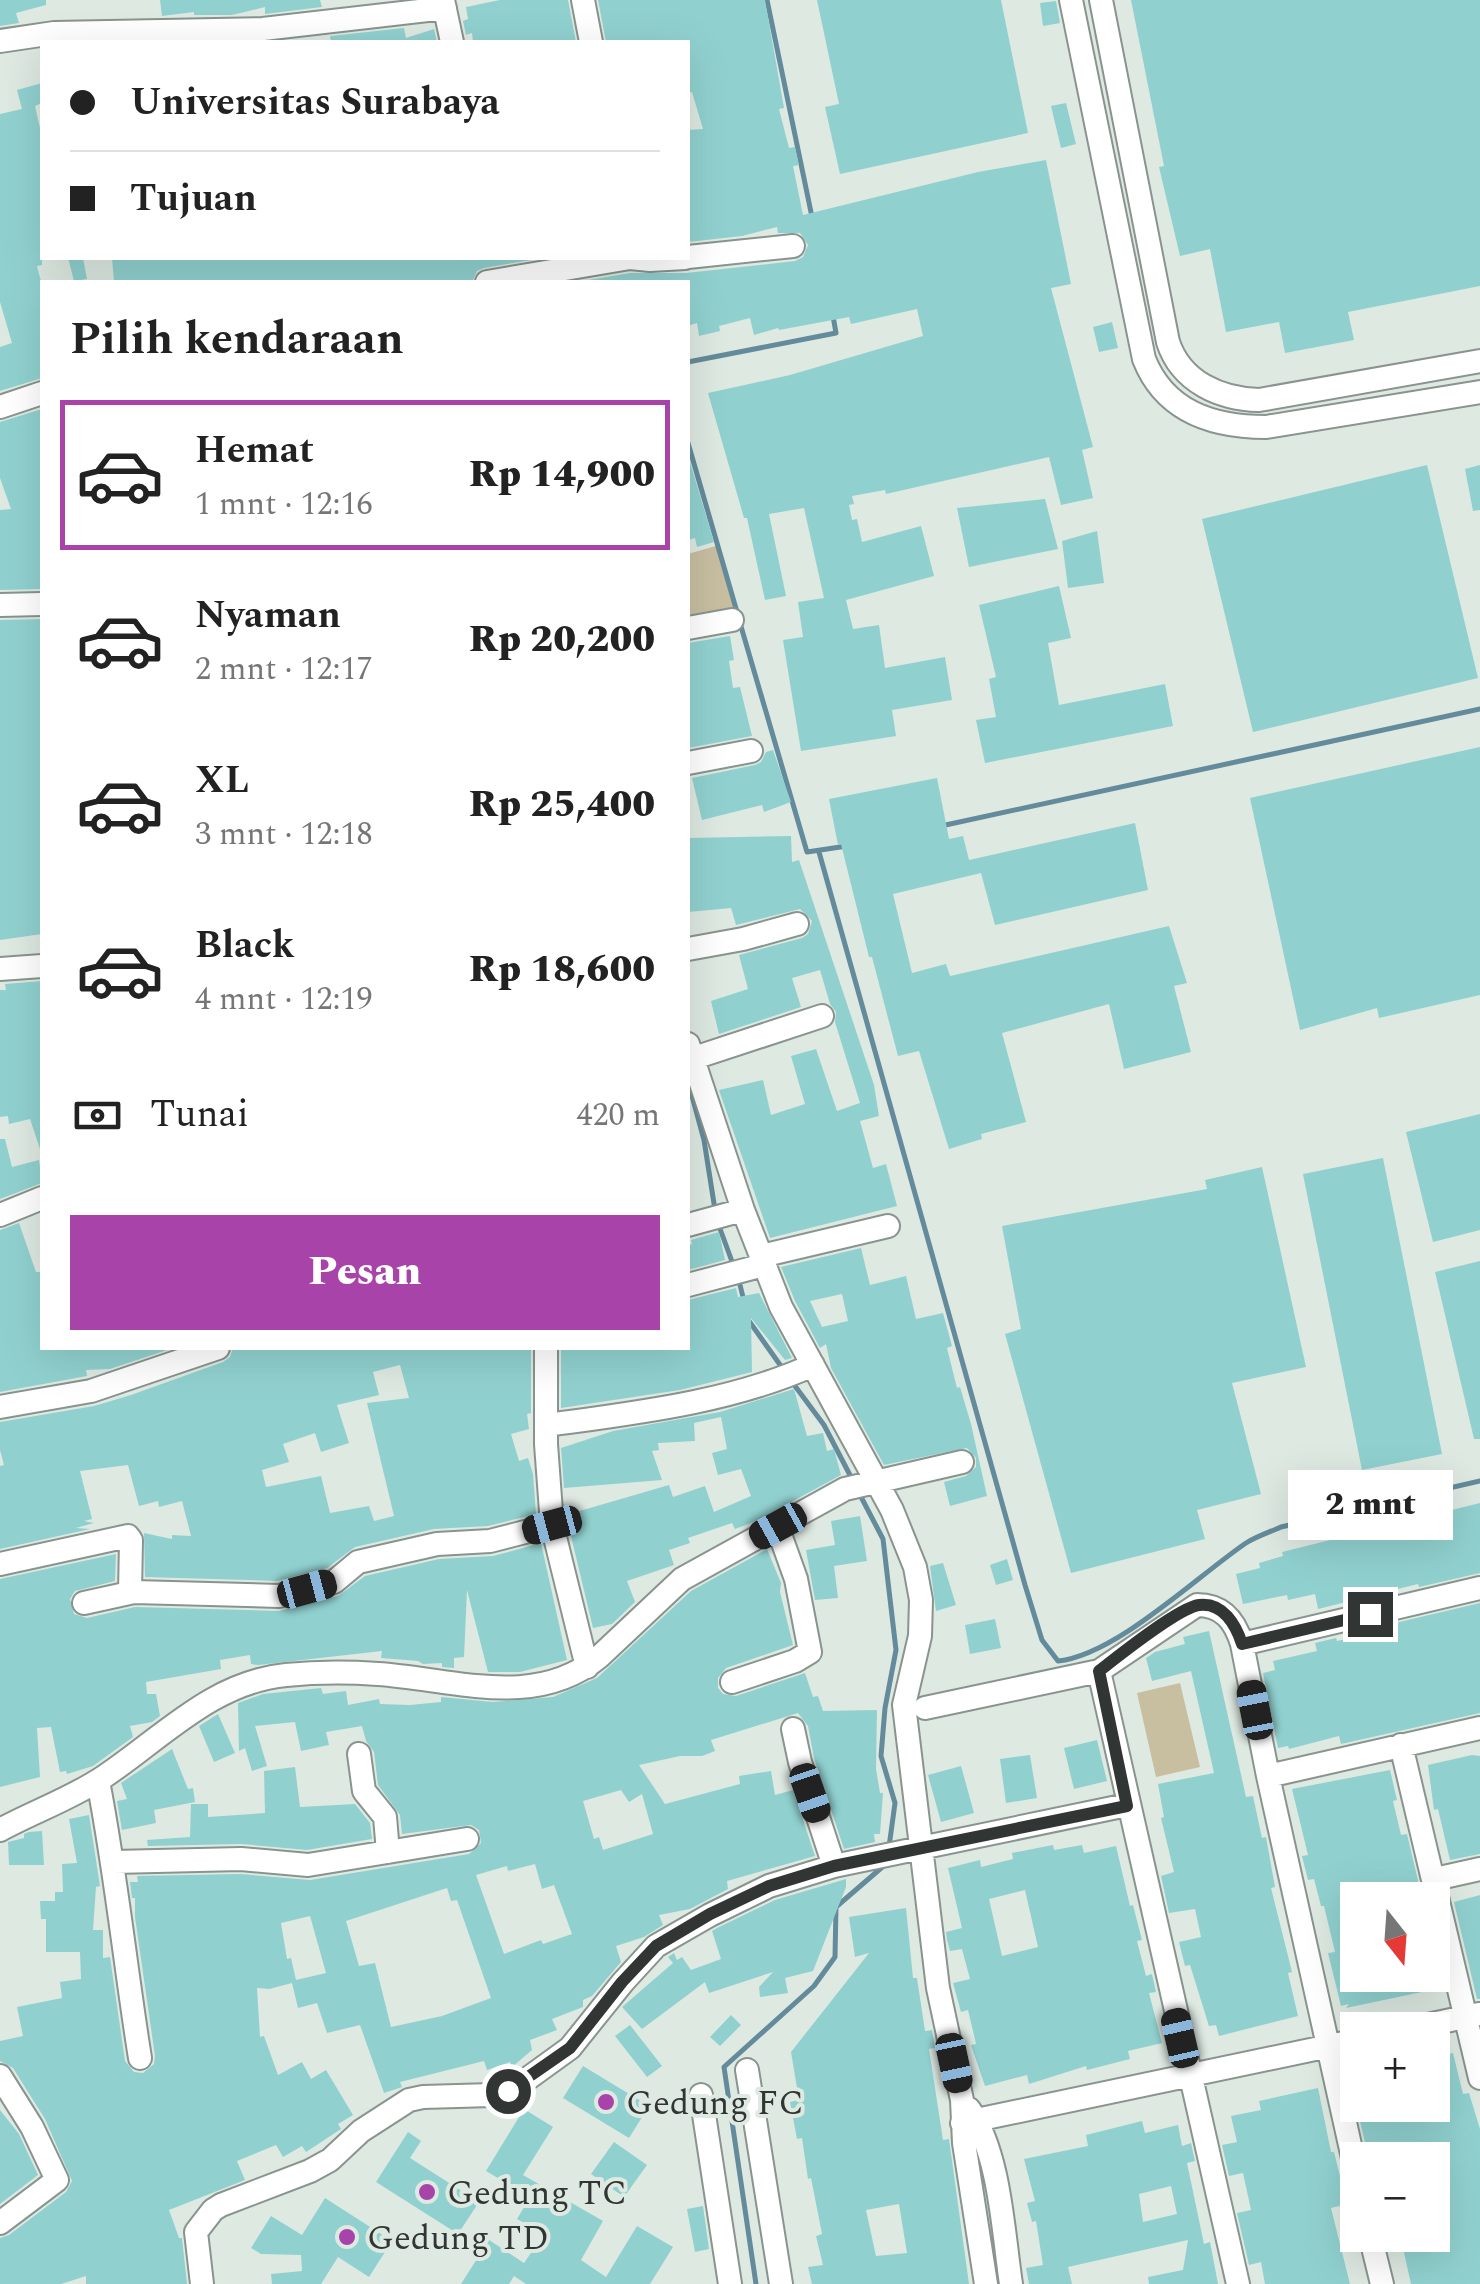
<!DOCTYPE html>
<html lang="id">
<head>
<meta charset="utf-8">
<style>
	:root { --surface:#fff; --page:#f2f2f2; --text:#222; --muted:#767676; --line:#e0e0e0; --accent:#a844a9 }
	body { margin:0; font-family:Spectral,serif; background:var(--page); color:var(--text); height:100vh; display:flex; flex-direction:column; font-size:38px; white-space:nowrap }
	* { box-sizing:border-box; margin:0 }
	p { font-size:32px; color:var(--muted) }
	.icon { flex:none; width:55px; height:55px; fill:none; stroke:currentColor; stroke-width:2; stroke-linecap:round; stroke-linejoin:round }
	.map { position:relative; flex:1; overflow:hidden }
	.details { position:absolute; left:40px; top:280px; width:650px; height:1070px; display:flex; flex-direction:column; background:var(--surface); border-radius:0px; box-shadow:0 10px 40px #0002 }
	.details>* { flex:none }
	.top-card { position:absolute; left:40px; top:40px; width:650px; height:220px; border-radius:0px; box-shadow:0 10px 40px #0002; display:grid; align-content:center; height:220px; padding:0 30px; background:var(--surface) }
	.needle { width:65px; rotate:163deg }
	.buttons { position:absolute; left:1340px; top:1882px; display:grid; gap:20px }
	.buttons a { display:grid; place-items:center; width:110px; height:110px; border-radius:0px; background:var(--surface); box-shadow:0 10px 40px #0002; font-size:50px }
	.end { position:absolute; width:45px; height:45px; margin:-22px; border:12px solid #313533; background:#fff; box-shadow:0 0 0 5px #fff }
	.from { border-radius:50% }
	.bubble { position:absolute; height:70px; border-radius:0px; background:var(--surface); box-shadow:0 10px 40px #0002; font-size:32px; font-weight:800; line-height:70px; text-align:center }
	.car { position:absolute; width:30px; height:60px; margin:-30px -15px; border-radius:12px; box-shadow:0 0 8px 2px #0007; background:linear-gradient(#222 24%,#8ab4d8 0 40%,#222 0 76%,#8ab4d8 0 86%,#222 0) }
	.top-card b { display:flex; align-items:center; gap:35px; height:95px; font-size:38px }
	.top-card b+b { border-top:2px solid var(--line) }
	.top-card i { width:25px; height:25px; background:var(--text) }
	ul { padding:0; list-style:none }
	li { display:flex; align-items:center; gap:30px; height:150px; margin:0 20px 15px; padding:0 10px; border:5px solid transparent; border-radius:0px }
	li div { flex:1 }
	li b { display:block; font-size:38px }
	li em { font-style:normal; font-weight:800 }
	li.current { border-color:var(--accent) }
	li>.icon { width:90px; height:90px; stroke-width:1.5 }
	h2 { padding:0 30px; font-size:45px; line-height:120px }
	.pay { display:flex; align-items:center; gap:25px; height:110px; padding:0 30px; font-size:38px }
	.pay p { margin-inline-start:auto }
	.cta { display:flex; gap:20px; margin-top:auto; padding:20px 30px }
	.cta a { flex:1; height:115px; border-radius:0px; background:var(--accent); color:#fff; font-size:40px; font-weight:800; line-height:115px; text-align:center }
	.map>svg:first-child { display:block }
	.green { fill:#c8bea0 }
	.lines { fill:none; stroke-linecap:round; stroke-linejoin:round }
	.stream { stroke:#648b9b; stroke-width:5 }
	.building { fill:#90d1cf; fill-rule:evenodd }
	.minor-casing { stroke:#89948e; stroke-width:26 }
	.minor { stroke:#fff; stroke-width:22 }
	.route { stroke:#313533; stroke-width:12 }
	.poi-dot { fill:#a844a9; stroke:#dee9e2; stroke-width:4 }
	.labels { text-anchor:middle; stroke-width:8; stroke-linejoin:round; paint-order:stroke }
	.poi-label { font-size:35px; fill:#313533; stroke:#dee9e2; text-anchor:start }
</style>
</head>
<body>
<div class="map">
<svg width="1480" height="2284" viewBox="0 0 1480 2284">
	<rect width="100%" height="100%" fill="#dee9e2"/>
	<path class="green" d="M719,545L738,614L688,622V554Z
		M1180,1683L1200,1767L1156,1777L1137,1693Z"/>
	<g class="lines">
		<path class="stream" d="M767,0L812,217
			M688,362L836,333L833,316
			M688,443L737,612
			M740,623L807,852L847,846
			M941,826L1480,709
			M819,852L1025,1585L1042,1640L1058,1661C1116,1655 1196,1577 1246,1543C1257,1536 1270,1532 1281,1527L1480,1481
			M688,1081L704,1140L715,1210
			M719,1226L734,1267
			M738,1277L744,1301
			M749,1321L783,1369
			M792,1382L824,1425L852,1479
			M859,1493L883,1539L896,1650L885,1708L881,1756L895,1803L889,1847
			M756,2284L724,2067L814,1986L835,1957L836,1907L887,1863"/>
	</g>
	<path class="building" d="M0,0H46V5L16,13L19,23L0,26Z
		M160,0H320L322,7L265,14V7L232,15H194V12L162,16Z
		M500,0H568L576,42H473L472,33L466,35L463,21L468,19L466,7Z
		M598,0H765L784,108L779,109L789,148L795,147L799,165L793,166L803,215L978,172L1046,160L1071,284L1051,288L1093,447L1082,450L1093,498L1061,505L1049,457L886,494L885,490L852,496L854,504L849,505L852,520L857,519L862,542L921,526L934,576L846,600L853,629L879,625L885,668L945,657L952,700L892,710L896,736L801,751L783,640L803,637L798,602L824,598L804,508L769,514L786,596L765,600L747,518H744L708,393L790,375L923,336L917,309L851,324L849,317L779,330L778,328L754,335L750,318L719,326L720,331L699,336L697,323L688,326V282H577L630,273H686L795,261L803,257L808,245L800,233H778L777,227L742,236L688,242V130L703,129L692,92L688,93V42H606Z
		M817,0H1001L1028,133L840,174L825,107L839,104Z
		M1131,0H1480V286L1348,312L1354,340L1285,353L1279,322L1226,332L1210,249L1180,256L1159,167L1164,166Z
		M1056,1L1060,23L1043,26L1040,3Z
		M404,28L406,38L434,29L437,42H331L330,36Z
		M42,83V103L35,106L42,137V265L37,266L42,285V378L0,391V347L12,343L0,302V114L22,109L17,90Z
		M1066,103L1076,144L1061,148L1051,106Z
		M68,258H83L87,279L74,281Z
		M112,258H536V259L484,268L477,271L473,280L461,282H114Z
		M1112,322L1118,348L1099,352L1093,327Z
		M42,409V589L0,590V510L11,509L0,478V422Z
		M688,462H690L714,542L697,547L695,538L688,540Z
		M1427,465L1478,678L1253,732L1202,519Z
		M1480,465V510L1473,511L1465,469Z
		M1045,499L1058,549L969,567L957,508Z
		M1097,531L1104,583L1068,588L1062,541Z
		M1059,586L1071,638L1048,643L1059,705L1165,684L1173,726L985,763L976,720L996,717L989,679L996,677L979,605Z
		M42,619V934L0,940V620Z
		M730,636L734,660L729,661L733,688L740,687L752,736L688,748V643Z
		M1480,747V995L1379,1018L1377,1008L1300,1030L1250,798Z
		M773,750L791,802L764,812L762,805L702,820L692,778L755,765L761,762L766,752Z
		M937,778L949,839L963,836L969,860L1135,823L1148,890L995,925L981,873L893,894L912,973L946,964L950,976L1169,926L1187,983L1174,986L1191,1052L1124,1069L1109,1004L1002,1033L1026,1122L981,1134L982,1139L949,1149L919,1051L898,1056L872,957H869L841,844L838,845L829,799Z
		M791,836L792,862L799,860L874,1085L879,1116L860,1121L873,1168L886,1164L897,1206L770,1238L719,1090L763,1080L771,1115L805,1104L791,1056L816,1049L837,1111L860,1103L835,1022L836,1012L830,1004L820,970L792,978L801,1007L719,1034L711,1001L748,989L739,955L802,938L808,934L812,921L800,909L736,925L731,908L688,912V838Z
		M42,981V1149H40L30,1119L9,1124L8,1116L0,1117V990H6L5,984Z
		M1480,1114V1230L1433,1242L1406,1132Z
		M0,1139H5L12,1167L39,1160L42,1183L0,1199Z
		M1383,1158L1442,1454L1362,1470L1303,1174Z
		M1262,1167L1306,1367L1232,1383L1261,1494L1197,1510L1205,1539L1071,1573L1005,1334L1021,1329L1002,1226L1207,1189L1205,1180Z
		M19,1223L36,1272H42V1348H173L110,1369L86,1370L87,1376L0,1392V1230Z
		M719,1232L725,1260L688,1270V1245L692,1244L691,1240Z
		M861,1248L870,1285L906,1276L916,1319L943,1313L952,1346L947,1348L957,1388L960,1387L971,1424L987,1496L950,1506L944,1482L966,1476L976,1467V1458L967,1448L884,1465L831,1368L826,1344L820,1348L795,1301L781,1267ZM842,1294L848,1321L822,1327L810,1301Z
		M1480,1261V1439H1474L1435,1272Z
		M736,1288L738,1297L759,1293L792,1358L785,1360L751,1318L752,1372L680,1390L561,1408V1348H688V1300Z
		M233,1348H531V1413L527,1414L529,1429L511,1434L519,1461L528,1458L533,1474L536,1514L488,1526L434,1529L355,1547L327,1568L277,1581L145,1577L144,1533L172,1539V1535L191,1536L182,1501L159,1507L158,1501L139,1506L128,1465L80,1471L92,1519L84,1521L94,1523L76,1528L90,1529L0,1549V1466L4,1465L0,1450V1422L94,1406L131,1395L223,1362L230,1357ZM400,1365L409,1398L367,1403L394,1516L374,1521L369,1506L330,1513L321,1476L266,1487L262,1470L289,1462L283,1444L315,1433L321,1452L349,1443L337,1405L379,1395L373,1372Z
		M794,1389L807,1436L823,1433L827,1451L834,1449L841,1475L758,1520L735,1529L732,1523L688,1538L690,1543L669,1550L674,1565L627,1581L635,1602L612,1624L593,1628L566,1515L669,1485L673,1497L705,1486L714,1512L751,1496L741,1469L718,1475L712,1453L727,1449L721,1417L694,1423L695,1441L658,1443L659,1450L652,1451L662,1480L564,1488L561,1448L613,1431L720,1412Z
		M1480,1503V1573L1419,1587L1418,1584L1318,1609L1315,1594L1288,1600L1287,1595L1243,1604L1236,1574L1260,1568L1259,1563L1283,1556L1282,1552Z
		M860,1516L867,1561L834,1566L838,1598L815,1600L806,1550L835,1545L831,1521Z
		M541,1543L567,1660L520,1672H488L467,1590L464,1657L454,1658V1668L442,1667V1663L423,1664L418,1661L381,1658L382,1651L258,1665L251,1664L250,1655L220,1660L221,1669L146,1682L147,1694H156L160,1716L152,1722L130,1726L133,1737L93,1766L67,1774L66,1771L60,1772L51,1727L37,1728L40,1777L0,1787V1579L116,1554L115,1581L75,1591L70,1599L74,1614L87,1618L135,1607L279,1611L338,1596L365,1576L439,1559L493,1556Z
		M767,1549L781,1583L780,1592L793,1645L726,1668L718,1678V1688L723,1694L736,1696L805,1673L813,1697L818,1696L823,1711L877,1710L876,1769L880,1793H883L880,1834H874L875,1842L844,1849L814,1758L808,1726L798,1713L711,1740L715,1751L702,1756H680L639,1765L665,1804L740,1784L739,1776L771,1771L775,1795L793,1790L815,1856L727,1881L728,1889L690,1909L659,1915L663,1925L644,1937L616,1946L621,1962L592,1996L583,2000V2007L552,2019L557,2030L530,2040L532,2050L512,2067L510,2062L487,2070L484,2061L400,2082L402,2087L384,2093L360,2025L327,2033L317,2003L298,2008L292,1983L269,1989L257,1988L260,2037L264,2036L278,2075L302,2062L311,2079L326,2070L353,2115L338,2124L341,2129L306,2152L302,2146L283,2157L276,2145L237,2161L245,2180L169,2210L179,2238H182L187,2284H86V2276L61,2284H0V2238L9,2235L66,2192L72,2181L45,2119L13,2068L0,2061V2041L23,2036L17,2007L62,1998L60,1982L81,1979L80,1952H46V1919H41L40,1901H55V1892H63L62,1864L77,1863L69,1819L89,1815L100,1886L96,1887L93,1930H103V1958L110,1957L125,2061L134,2072L143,2073L154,2064L155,2056L135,1917V1898H132L130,1882H138L137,1876L240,1874L310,1880L469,1854L481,1843L479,1830L471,1825L402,1834L400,1815L378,1785L374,1752L366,1741L362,1726L326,1732L329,1745L301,1751L295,1722L255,1726L267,1766L252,1771L245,1748L239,1751L238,1703L263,1694L321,1688L323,1694L346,1691L348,1705L379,1699L380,1704L410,1705L441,1702V1697L493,1702L553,1697L597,1678L691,1591ZM621,1790L629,1802L642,1794L653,1834L603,1850L599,1837L594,1839L583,1801ZM535,1864L542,1889L554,1885L572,1934L543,1944L541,1940L504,1954L476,1875L507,1866L508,1871ZM447,1888L451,1901L457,1900L491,1998L442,2016L391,2027L375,1963L359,1966L346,1921ZM310,1916L326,1973L296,1980L291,1958L287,1959L281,1923Z
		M1007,1559L1013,1580L996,1585L990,1565Z
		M943,1563L956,1605L936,1611L930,1566Z
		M1480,1603V1713L1341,1744L1339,1736L1289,1749L1288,1746L1278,1748L1263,1673L1275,1670L1273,1661L1317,1651L1315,1643L1336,1638L1337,1641L1396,1628L1395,1623Z
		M995,1619L1001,1648L970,1654L965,1625Z
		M1209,1631L1246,1797L1253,1796L1262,1838L1266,1837L1275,1887L1271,1888L1292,1972L1288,1973L1298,2016L1219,2036L1216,2025L1209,2026L1190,1965L1185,1966L1179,1942L1201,1937L1195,1909L1169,1913L1161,1876L1174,1872L1161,1818L1164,1817L1158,1784L1214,1773L1191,1671L1152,1681L1146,1658L1155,1652L1185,1644L1183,1637Z
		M218,1714L235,1753L214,1762L199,1726Z
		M1097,1740L1107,1781L1074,1789L1064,1748Z
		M172,1749L188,1789L193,1788L195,1802L154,1810L156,1823L122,1830L117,1801L127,1799L121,1783Z
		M1030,1755L1037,1798L1006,1803L1000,1759Z
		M1472,1755L1480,1756V1854L1450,1860L1438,1809L1434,1810L1428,1765Z
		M961,1766L974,1813L941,1822L928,1775Z
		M295,1767L300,1807L355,1804L370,1823L372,1839L307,1850L241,1844L148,1846L147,1840L190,1837L191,1804H208V1817L265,1813L264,1771Z
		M1390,1770L1397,1800L1393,1801L1401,1835L1407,1834L1420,1889L1417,1890L1419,1900H1358V1975H1438L1441,1988L1346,2008L1349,2004L1341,2006L1328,1953L1335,1952L1324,1906H1321L1314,1879L1308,1880L1302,1856L1308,1855L1292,1789Z
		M42,1831L44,1865H9L8,1842L24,1838V1834L29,1832Z
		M1053,1845L1054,1850L1082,1845L1084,1853L1116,1846L1130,1906L1133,1905L1142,1940L1137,1941L1146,1976L1152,1974L1156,1992L1149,1993L1162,2043L1128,2051L1130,2059L1087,2070L1086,2066L1029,2084L1027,2075L985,2086L971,2045L976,2044L968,2010L961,2012L953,1983L970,1979L962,1949L950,1951L947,1940L946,1932L962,1928L948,1868L980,1860L981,1867L1013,1859L1012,1853ZM1025,1890L1038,1947L1002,1956L989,1899Z
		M846,1879V1887L813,1971L785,1978L788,1993L760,1997L759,1987L773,1972L709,1993L705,1982L642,2029L622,2007L673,1963L668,1957L674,1953L677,1960L682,1957L691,1970L721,1959L712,1931L717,1928L775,1900Z
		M1480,1895V1999H1477L1454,1902Z
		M906,1908L913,1978H917L925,2031L932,2030L935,2048L929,2049L943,2140L949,2139L969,2284H812L808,2267L823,2265L816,2236L822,2234L811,2178L808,2179L802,2138L797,2139L790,2102L799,2100L791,2052L869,1953L855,1957L849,1917ZM899,2204L907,2253L876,2256L866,2210Z
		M731,2015L741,2025L720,2046L710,2037Z
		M630,2025L662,2066L647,2077L615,2036Z
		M1453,2053L1463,2094L1469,2093L1480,2129V2284H1411L1400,2235H1432V2160H1376L1374,2153L1368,2155L1356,2105H1432V2058Z
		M583,2066L649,2106L629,2138L563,2098Z
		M1318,2088L1331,2152H1334L1347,2204L1331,2208L1350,2284H1265L1261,2262L1249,2265L1237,2213L1251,2210L1243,2173L1229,2176L1222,2145L1237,2142L1231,2116L1261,2110L1259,2101Z
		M524,2109L553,2127L523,2175L603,2221L581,2260L606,2277L637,2226L673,2247L650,2284H526L514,2276L509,2284H461L489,2240L524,2263L544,2234L517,2219L530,2197L486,2171Z
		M0,2110L19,2134L38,2175L0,2204Z
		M1142,2121L1145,2133L1178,2125L1182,2146L1191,2143L1195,2161L1187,2163L1204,2244L1210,2242L1218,2284H1149L1148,2277L1183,2270L1188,2240L1068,2267L1072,2284H1029L1026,2268L1043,2265L1036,2221L1032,2222L1027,2203L1035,2201L1024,2159L1088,2146L1086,2135ZM1171,2186L1177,2214L1143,2222L1139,2194Z
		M408,2132L421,2141L410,2158L479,2202L458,2234L376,2182Z
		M614,2142L647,2165L624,2197L591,2174Z
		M325,2198L392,2241L369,2277L338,2257L321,2284H272L271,2274L302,2271L301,2255L261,2254L251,2248L271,2216L302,2235Z
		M703,2206L709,2249L695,2252L687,2209Z"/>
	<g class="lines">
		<defs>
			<path id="minor" d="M443,0L452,42
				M583,0L591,42
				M1071,0L1144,359C1165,412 1213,427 1266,427L1480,392
				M1101,0L1168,342C1181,382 1220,399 1259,400L1480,361
				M0,41L54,33L263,29L445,8
				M688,257L793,246
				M487,282L630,258L650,260L685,258
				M0,407L42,393
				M0,605L42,604
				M688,628L732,620
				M688,763L751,751
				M688,949L743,939L797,924
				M0,969L42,966
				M688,1044L743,1210L781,1307L892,1510L915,1567L921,1600L920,1636L904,1705L938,1988L962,2100L964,2143L986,2284
				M691,1059L822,1016
				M0,1215L42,1198
				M688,1225L743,1210
				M761,1256L888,1226
				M688,1285L764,1265
				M546,1348V1444L552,1525L587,1667
				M0,1407L91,1391L218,1348
				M548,1425C635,1413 732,1402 813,1365
				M0,1564L128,1536L131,1540L130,1593
				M84,1603L134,1592L279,1596L334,1582L358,1562L437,1544L490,1541L552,1525
				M1242,1644L1480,1588
				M732,1682L795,1661L810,1652L796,1579L777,1526
				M925,1708L1099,1671
				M793,1729L800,1762L834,1866
				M1401,1745L1480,2078
				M359,1754L364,1791L385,1817L388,1852
				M1268,1776L1480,1728
				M98,1781C116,1873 125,1965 140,2058
				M0,1830C33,1812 70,1799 102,1778C161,1739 212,1682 286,1675C316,1672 349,1672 378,1674C453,1679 535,1710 599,1657L682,1579L845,1489L962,1462
				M114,1862L241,1859L308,1865L467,1839
				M1435,1879L1480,1869
				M1404,2030L1479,2014
				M747,2070L781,2284
				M0,2076L32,2127L57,2180L0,2223
				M701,2095L730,2284
				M969,2109C1000,2153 1003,2231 1011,2284
				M962,2123L1358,2040
				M1370,2235L1382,2284
				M202,2284L196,2232L213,2210L221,2205L310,2171L330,2160L361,2131L409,2100L423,2097L492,2095L508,2091L523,2082L570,2048L623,1982L656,1946L710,1915L769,1886L834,1866L1127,1805
				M1238,2284L1099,1671L1197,1605C1223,1605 1235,1621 1242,1644L1268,1776L1358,2181"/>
		</defs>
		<use href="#minor" class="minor-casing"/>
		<use href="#minor" class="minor"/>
	</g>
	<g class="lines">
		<path class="route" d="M508,2091L570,2048L622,1982L656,1946L710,1914L769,1886L834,1866L1127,1806L1099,1671C1117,1657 1178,1608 1199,1605C1223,1602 1236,1625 1242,1644L1370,1614"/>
	</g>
	<g class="poi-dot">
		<circle cx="606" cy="2102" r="10"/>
		<circle cx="427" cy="2192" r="10"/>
		<circle cx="347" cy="2237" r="10"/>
	</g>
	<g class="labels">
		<g class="poi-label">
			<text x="626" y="2114">Gedung FC</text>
			<text x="447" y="2204">Gedung TC</text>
			<text x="367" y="2249">Gedung TD</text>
		</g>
	</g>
</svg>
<div class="buttons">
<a><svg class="needle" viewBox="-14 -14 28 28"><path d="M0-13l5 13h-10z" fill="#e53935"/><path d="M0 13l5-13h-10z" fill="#767676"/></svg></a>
<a>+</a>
<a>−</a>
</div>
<i class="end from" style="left:508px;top:2091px"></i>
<i class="end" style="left:1370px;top:1614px"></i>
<div class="bubble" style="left:1288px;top:1470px;width:165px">2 mnt</div>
<i class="car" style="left:552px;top:1525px;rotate:255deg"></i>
<i class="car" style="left:778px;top:1526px;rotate:241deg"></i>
<i class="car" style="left:307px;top:1589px;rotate:75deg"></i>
<i class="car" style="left:1255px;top:1710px;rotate:349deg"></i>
<i class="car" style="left:810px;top:1793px;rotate:161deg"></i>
<i class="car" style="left:1180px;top:2038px;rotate:347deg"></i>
<i class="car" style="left:954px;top:2063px;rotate:168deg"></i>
<div class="top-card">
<b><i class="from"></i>Universitas Surabaya</b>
<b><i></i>Tujuan</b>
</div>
<section class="details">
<h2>Pilih kendaraan</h2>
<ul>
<li class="current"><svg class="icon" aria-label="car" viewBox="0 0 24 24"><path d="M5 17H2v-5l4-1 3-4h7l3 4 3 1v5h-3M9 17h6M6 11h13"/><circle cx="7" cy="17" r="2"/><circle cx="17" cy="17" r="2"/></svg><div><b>Hemat</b><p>1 mnt · 12:16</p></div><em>Rp 14,900</em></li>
<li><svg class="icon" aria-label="car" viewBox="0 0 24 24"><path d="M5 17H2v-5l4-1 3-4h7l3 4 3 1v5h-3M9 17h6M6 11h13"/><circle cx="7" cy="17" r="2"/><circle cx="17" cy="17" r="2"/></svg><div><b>Nyaman</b><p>2 mnt · 12:17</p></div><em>Rp 20,200</em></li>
<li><svg class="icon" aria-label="car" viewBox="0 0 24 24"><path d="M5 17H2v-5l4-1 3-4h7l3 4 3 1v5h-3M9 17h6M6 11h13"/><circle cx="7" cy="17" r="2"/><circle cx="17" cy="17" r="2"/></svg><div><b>XL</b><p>3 mnt · 12:18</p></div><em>Rp 25,400</em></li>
<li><svg class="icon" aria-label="car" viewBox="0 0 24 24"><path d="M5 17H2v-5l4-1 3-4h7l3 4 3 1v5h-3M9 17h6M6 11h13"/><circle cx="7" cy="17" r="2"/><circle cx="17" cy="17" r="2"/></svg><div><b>Black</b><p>4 mnt · 12:19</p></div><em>Rp 18,600</em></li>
</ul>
<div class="pay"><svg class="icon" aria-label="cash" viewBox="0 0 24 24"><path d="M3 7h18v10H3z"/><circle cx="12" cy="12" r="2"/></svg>Tunai<p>420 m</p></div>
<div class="cta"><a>Pesan</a></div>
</section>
</div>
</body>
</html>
